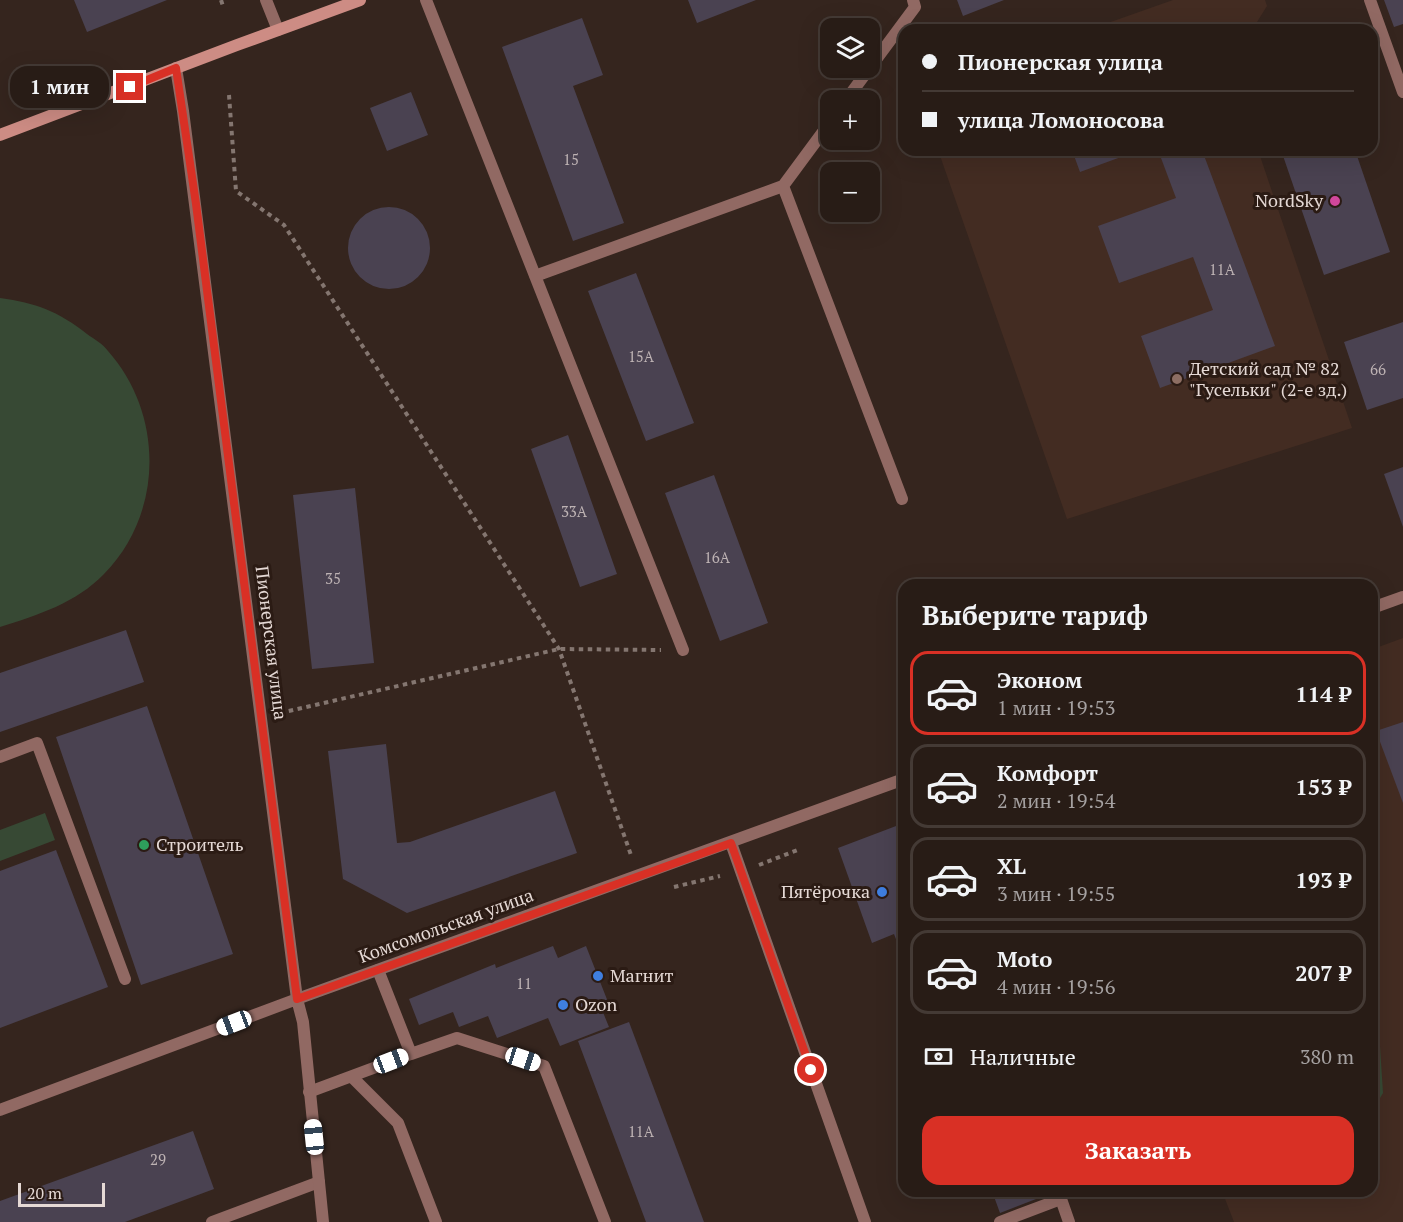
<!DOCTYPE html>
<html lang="ru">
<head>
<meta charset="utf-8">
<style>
	:root { --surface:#281c16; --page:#30251f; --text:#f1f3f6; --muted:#a5a1a1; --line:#443a35; --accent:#d93025 }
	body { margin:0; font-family:"PT Serif",serif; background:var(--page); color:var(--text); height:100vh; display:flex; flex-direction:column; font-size:22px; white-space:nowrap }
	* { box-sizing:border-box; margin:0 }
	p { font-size:20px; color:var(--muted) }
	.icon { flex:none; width:33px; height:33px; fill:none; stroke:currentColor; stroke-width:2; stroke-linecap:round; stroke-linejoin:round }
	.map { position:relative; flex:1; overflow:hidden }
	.details { position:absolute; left:898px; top:579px; width:480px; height:618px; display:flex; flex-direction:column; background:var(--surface); border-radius:18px; box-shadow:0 6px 24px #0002,0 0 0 2px var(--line) }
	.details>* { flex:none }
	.banner { position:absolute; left:898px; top:24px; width:480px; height:132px; border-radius:18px; box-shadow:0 6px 24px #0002,0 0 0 2px var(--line); display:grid; align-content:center; height:132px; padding:0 24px; background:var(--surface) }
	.buttons { position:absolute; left:820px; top:18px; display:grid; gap:12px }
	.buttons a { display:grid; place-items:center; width:60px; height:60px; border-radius:12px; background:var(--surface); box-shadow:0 6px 24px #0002,0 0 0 2px var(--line); font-size:30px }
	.scale { position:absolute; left:18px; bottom:15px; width:87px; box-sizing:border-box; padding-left:6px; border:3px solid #e5d9d5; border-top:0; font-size:16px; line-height:21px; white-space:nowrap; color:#e5d9d5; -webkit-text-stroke:4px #2b1b14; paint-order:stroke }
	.end { position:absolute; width:27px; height:27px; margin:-14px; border:8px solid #d93025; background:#fff; box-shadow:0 0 0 3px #fff }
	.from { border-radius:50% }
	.bubble { position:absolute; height:42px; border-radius:18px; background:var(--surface); box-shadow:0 6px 24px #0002,0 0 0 2px var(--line); font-size:20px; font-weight:800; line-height:42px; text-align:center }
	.car { position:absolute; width:18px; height:36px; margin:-18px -9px; border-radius:8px; box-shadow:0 0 4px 2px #0007; background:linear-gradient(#fff 24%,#345 0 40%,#fff 0 76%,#345 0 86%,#fff 0) }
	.banner b { display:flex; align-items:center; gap:21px; height:57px; font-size:22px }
	.banner b+b { border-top:2px solid var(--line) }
	.banner i { width:15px; height:15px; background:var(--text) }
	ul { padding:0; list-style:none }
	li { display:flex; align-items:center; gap:18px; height:84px; margin:0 12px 9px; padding:0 12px; border:3px solid var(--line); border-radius:18px }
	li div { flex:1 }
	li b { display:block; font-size:22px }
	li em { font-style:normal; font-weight:800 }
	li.active { border-color:var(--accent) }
	li>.icon { width:54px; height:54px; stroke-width:1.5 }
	h2 { padding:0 24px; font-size:27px; line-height:72px }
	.pay { display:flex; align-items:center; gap:15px; height:66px; padding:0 24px; font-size:22px }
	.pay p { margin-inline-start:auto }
	.cta { display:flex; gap:12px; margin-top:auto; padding:12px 24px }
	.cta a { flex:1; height:69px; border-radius:18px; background:var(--accent); color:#fff; font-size:24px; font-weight:800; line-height:69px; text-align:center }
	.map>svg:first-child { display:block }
	.built { fill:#432c22 }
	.green { fill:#374934 }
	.building { fill:#4a4251 }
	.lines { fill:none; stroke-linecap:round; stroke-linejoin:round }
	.path { stroke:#847670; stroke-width:4; stroke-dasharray:4.5 4.5; stroke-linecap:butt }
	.lane { stroke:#916963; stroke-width:12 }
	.street { stroke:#916963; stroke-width:12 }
	.secondary { stroke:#cd8c84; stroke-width:12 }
	.route { stroke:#d93025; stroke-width:8 }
	.hotel-dot { fill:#d1479c; stroke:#2b1b14; stroke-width:2 }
	.education-dot { fill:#8d6e63; stroke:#2b1b14; stroke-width:2 }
	.leisure-dot { fill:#2e9e5b; stroke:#2b1b14; stroke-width:2 }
	.shop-dot { fill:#3f7fe0; stroke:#2b1b14; stroke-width:2 }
	.labels { text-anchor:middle; stroke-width:6; stroke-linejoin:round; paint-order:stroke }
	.number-label { font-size:15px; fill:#beb3b4 }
	.poi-label { font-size:18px; fill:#e5d9d5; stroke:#2b1b14; text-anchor:start }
	.street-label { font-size:18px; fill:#e5d9d5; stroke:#2b1b14 }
</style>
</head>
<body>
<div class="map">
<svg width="1403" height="1222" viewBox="0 0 1403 1222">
	<rect width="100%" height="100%" fill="#35251e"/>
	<path class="built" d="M1173,0H1265L1267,6L1252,30H1088Z
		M938,150H1258L1352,428L1067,519Z
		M1403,638V1222H1234L1222,1191H1372L1373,649Z"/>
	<path class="green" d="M0,298C36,303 58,311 87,334C94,339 103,344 108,351C164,414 164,513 104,574C76,603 38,615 0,627Z
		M45,813L55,840L0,861V830Z
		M1373,1024L1380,1046L1383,1093L1373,1110Z"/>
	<path class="building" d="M74,0H167L87,32Z
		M688,0H756L697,23Z
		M957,0H1004L963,16Z
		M1384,0H1403V24L1394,27Z
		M582,18L603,75L573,86L624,223L573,241L502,47Z
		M411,92L428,135L387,151L370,108Z
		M1072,150H1140L1080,172Z
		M1158,150H1202L1275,346L1160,388L1141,336L1213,310L1193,257L1119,283L1098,226L1176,198Z
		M1281,150H1355L1390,252L1324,275Z
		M348 248a41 41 0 1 1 82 0a41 41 0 1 1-82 0Z
		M636,273L694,423L646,441L588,291Z
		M1403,322V398L1367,410L1344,342Z
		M568,435L617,574L580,587L531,449Z
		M1403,467V527L1384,474Z
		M714,475L768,623L720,641L665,493Z
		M355,488L374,663L312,669L293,495Z
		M126,630L144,682L0,732V673Z
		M147,706L233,954L141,985L56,737Z
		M1403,722V803L1376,731Z
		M386,744L397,843L410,842L555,791L577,853L407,913L343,879L328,751Z
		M904,823V960L894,934L872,943L838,848Z
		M56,850L108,987L0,1028V871Z
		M553,946L558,958L586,946L608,1002L600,1005L609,1027L560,1046L548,1018L497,1038L488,1016L459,1027L453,1012L419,1025L409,999L495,964L496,968Z
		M629,1022L704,1222H646L578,1041Z
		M193,1131L214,1189L125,1222H0V1201Z
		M992,1191H1048L1049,1194L1000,1213Z"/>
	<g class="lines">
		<path class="path" d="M221,0L223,6
			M229,95L236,191L284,225L559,649L632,858
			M280,713L559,649L661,650
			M759,865L800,849
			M674,887L720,876"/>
		<path class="lane" d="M426,0L683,650
			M1370,0L1403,92
			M846,100L915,7L913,0
			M831,121L783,186L902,499
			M535,276L783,186
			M0,757L37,743L125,979
			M378,970L411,1054L457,1038L544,1066L605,1222
			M352,1077L398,1123L436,1222
			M309,1092L411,1054
			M212,1222L319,1182
			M1000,1222L1061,1199L1069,1222"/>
		<path class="street" d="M266,0L278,30
			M176,68L183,111L297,999L303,1022L323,1222
			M1372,608L1403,597
			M731,843L865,1222
			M0,1110L297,999L904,779"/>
		<path class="secondary" d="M0,135L237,45L360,0"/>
	</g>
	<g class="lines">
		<path class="route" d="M130,87L176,68L196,204L297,999L731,843L811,1070"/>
	</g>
	<circle class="hotel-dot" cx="1335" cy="201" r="6"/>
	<circle class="education-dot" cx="1177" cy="379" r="6"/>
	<circle class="leisure-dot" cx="144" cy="845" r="6"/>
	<g class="shop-dot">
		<circle cx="882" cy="892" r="6"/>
		<circle cx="598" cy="976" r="6"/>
		<circle cx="563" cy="1005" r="6"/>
	</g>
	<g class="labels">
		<g class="number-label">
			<text x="571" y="165">15</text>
			<text x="1222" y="275">11А</text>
			<text x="641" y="362">15А</text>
			<text x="1378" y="375">66</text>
			<text x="574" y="517">33А</text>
			<text x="717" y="563">16А</text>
			<text x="333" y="584">35</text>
			<text x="524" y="989">11</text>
			<text x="641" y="1137">11А</text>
			<text x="158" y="1165">29</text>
		</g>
		<g class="poi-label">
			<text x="1323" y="207" text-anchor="end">NordSky</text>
			<text x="1189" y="375">Детский сад № 82<tspan x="1189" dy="21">"Гусельки" (2-е зд.)</tspan></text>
			<text x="156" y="851">Строитель</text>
			<text x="870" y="898" text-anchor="end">Пятёрочка</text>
			<text x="610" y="982">Магнит</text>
			<text x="575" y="1011">Ozon</text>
		</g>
		<g class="street-label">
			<text transform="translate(271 643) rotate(83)" y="6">Пионерская улица</text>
			<text transform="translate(446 926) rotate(-20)" y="6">Комсомольская улица</text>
		</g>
	</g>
</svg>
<div class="buttons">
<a><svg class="icon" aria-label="layers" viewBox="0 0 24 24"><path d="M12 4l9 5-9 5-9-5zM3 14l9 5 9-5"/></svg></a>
<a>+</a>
<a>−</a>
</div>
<div class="scale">20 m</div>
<i class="end from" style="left:811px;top:1070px"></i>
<i class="end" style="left:130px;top:87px"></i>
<div class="bubble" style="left:10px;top:66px;width:99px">1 мин</div>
<i class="car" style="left:234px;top:1023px;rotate:249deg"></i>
<i class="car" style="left:523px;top:1059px;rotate:108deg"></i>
<i class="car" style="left:391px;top:1061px;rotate:69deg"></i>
<i class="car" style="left:314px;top:1137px;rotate:354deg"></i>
<div class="banner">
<b><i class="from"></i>Пионерская улица</b>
<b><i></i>улица Ломоносова</b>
</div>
<section class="details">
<h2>Выберите тариф</h2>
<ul>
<li class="active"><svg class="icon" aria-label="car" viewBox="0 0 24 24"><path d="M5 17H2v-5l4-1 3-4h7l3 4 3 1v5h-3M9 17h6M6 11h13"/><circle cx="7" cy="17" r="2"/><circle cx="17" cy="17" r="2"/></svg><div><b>Эконом</b><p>1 мин · 19:53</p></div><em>114 ₽</em></li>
<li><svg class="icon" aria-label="car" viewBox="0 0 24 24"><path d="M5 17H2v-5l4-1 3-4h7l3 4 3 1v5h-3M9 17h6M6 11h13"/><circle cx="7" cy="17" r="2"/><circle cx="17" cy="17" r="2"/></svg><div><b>Комфорт</b><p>2 мин · 19:54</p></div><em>153 ₽</em></li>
<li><svg class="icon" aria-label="car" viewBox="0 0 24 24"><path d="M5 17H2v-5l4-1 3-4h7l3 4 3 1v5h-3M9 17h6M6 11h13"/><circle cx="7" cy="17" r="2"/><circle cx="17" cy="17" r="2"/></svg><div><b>XL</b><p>3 мин · 19:55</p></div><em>193 ₽</em></li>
<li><svg class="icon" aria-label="car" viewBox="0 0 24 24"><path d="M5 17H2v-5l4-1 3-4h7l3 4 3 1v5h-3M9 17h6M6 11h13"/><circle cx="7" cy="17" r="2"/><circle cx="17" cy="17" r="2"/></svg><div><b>Moto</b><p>4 мин · 19:56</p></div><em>207 ₽</em></li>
</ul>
<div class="pay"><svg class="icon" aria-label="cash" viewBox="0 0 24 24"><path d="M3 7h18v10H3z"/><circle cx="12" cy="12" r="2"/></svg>Наличные<p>380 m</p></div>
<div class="cta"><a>Заказать</a></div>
</section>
</div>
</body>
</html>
